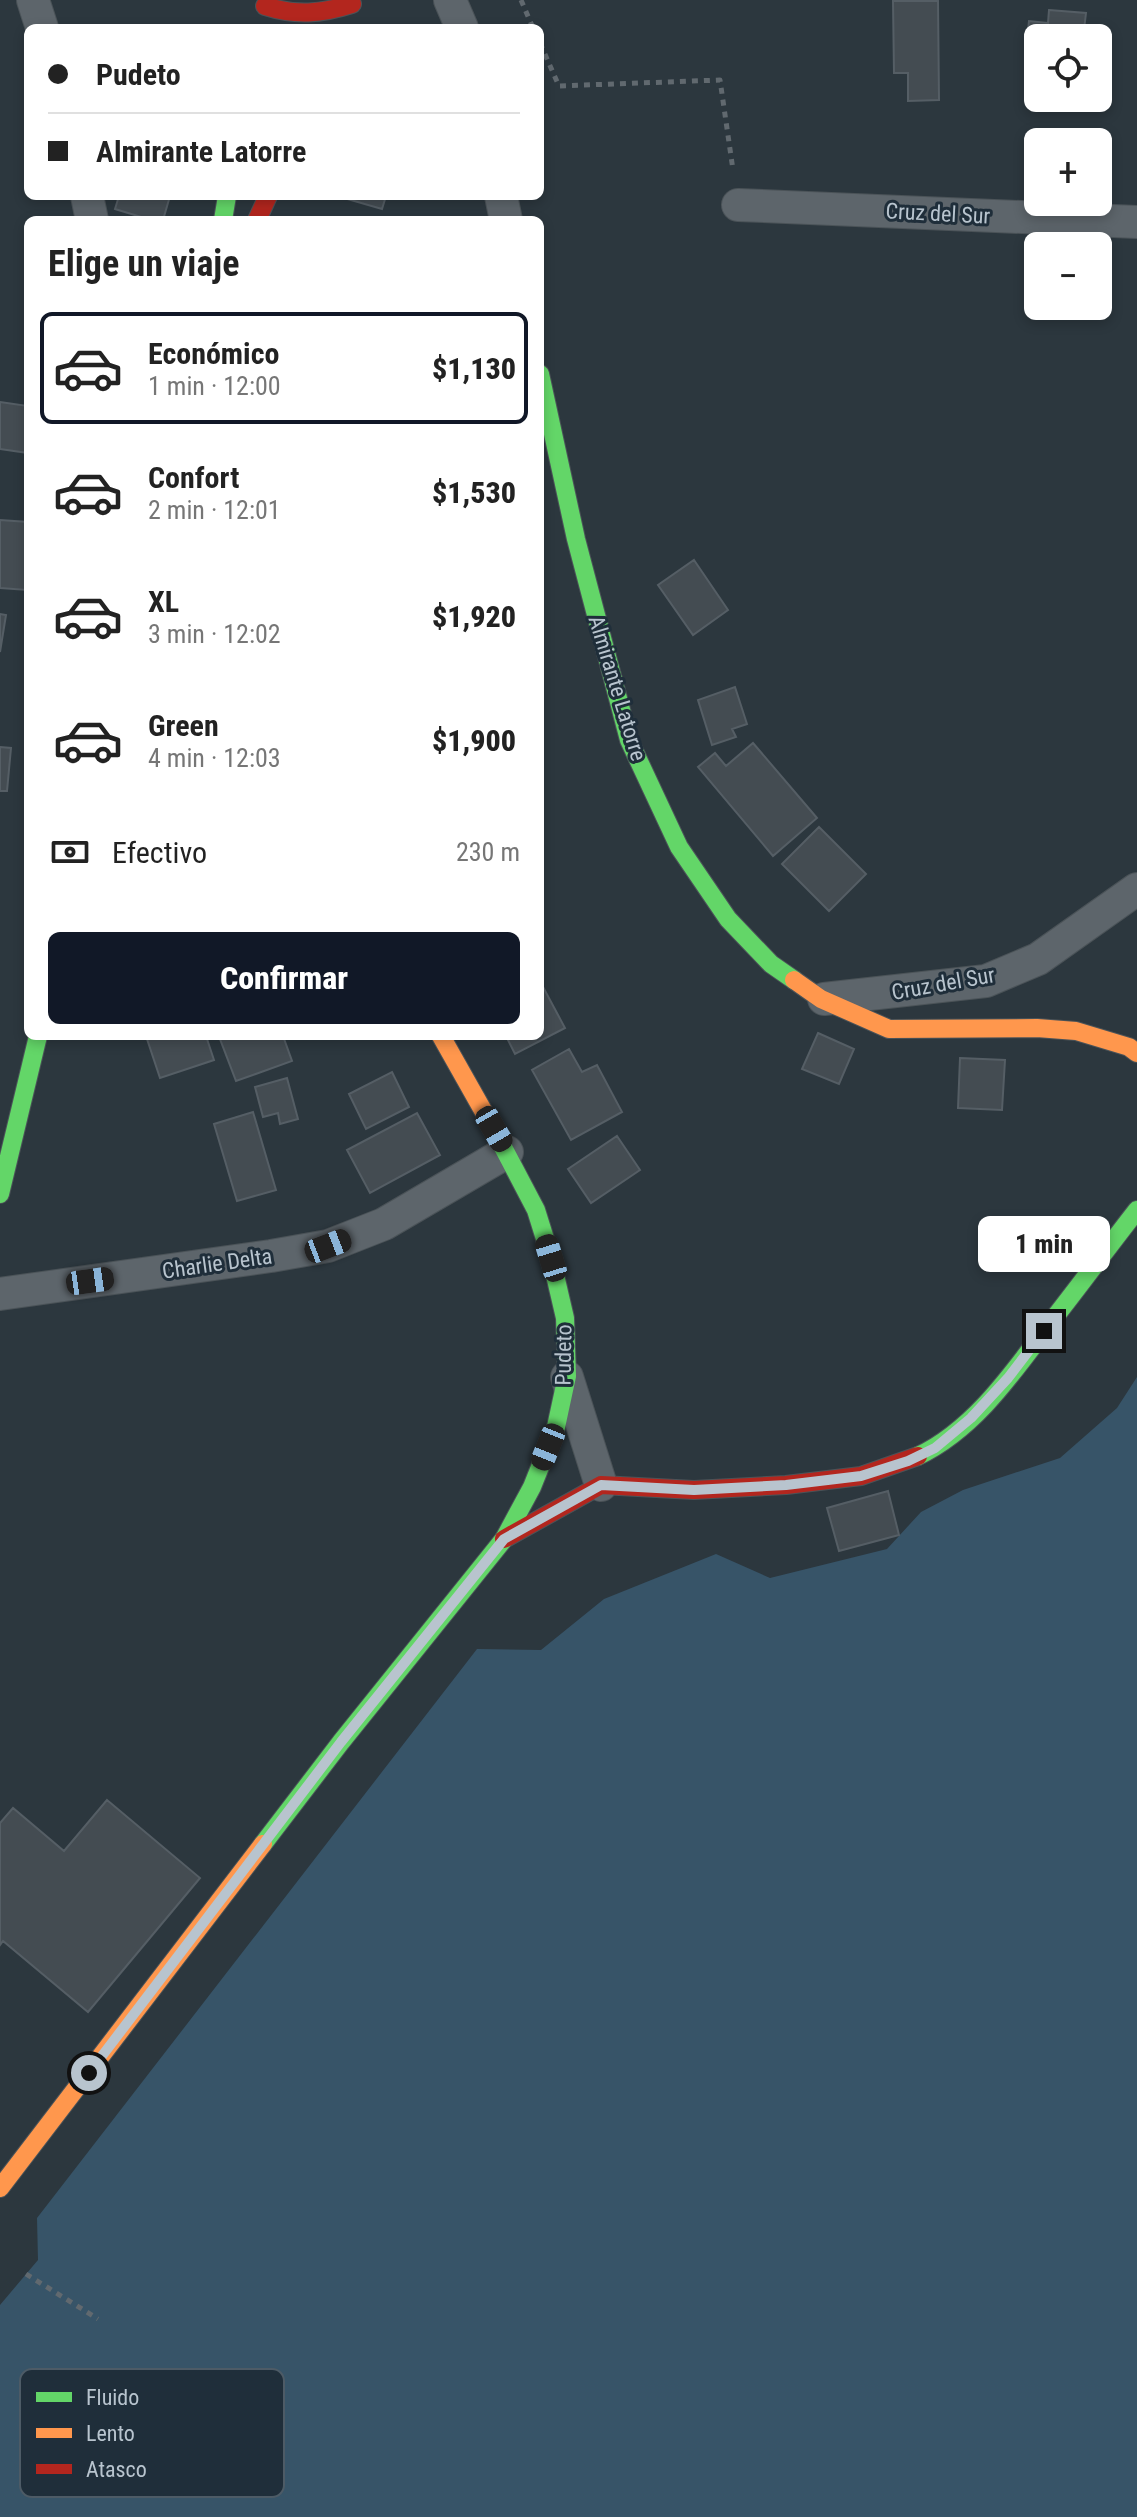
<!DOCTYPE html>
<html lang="es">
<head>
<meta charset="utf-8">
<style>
	:root { --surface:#fff; --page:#f6f6f6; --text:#222; --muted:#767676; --line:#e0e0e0; --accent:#111827 }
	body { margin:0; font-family:"Roboto Condensed",sans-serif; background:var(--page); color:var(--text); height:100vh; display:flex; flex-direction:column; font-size:30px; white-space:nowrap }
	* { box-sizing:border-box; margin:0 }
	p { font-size:26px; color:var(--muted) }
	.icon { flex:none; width:44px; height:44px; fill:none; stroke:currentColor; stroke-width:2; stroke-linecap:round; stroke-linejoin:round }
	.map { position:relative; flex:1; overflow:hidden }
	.drawer { position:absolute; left:24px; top:216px; width:520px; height:824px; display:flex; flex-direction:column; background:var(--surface); border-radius:12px; box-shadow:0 4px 12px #0003 }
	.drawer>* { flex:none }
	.hud { position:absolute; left:24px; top:24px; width:520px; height:176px; border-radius:12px; box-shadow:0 4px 12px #0003; display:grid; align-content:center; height:176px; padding:0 24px; background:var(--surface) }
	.controls { position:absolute; left:1024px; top:24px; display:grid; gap:16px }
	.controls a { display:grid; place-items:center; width:88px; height:88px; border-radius:12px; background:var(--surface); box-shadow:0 4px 12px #0003; font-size:40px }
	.end { position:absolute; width:36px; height:36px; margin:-18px; border:10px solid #b8c4ce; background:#111; box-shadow:0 0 0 4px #111 }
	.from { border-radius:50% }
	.bubble { position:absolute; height:56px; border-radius:12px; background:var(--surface); box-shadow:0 4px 12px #0003; font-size:26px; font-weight:800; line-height:56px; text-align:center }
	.car { position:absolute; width:24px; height:48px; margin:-24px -12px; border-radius:10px; box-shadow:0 0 6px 2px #0007; background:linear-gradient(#222 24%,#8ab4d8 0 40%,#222 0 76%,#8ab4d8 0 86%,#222 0) }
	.hud b { display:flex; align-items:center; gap:28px; height:76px; font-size:30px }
	.hud b+b { border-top:2px solid var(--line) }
	.hud i { width:20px; height:20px; background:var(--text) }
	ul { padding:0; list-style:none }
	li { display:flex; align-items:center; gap:24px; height:112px; margin:0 16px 12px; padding:0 8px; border:4px solid transparent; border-radius:12px }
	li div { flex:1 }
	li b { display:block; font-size:30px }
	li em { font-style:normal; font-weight:800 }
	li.active { border-color:var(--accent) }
	li>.icon { width:72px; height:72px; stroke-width:1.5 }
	h2 { padding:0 24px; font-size:36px; line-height:96px }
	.pay { display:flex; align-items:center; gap:20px; height:88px; padding:0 24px; font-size:30px }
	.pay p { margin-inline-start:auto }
	.primary-button { display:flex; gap:16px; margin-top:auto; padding:16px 24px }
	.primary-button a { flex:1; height:92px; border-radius:12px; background:var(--accent); color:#fff; font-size:32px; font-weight:800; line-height:92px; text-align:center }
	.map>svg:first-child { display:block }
	.water { fill:#375468 }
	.building { fill:#444c52; stroke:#555e65; stroke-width:2 }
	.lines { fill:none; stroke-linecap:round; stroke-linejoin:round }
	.street-casing { stroke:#4b5358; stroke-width:34 }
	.fast-casing { stroke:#4b5358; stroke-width:20 }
	.slow-casing { stroke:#4b5358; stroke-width:20 }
	.jam-casing { stroke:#4b5358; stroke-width:20 }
	.path { stroke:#61696f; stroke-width:5; stroke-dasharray:6 6; stroke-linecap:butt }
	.street { stroke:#5d656b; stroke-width:32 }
	.fast { stroke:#63d668; stroke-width:18 }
	.slow { stroke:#ff974d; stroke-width:18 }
	.jam { stroke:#b3261e; stroke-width:18 }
	.route { stroke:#b8c4ce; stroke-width:10 }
	.labels { text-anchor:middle; stroke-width:6; stroke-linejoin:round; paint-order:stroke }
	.street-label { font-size:22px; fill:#b8c4ce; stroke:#1f2e3a }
	.key { fill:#1f2e3a; stroke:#4d5b66; stroke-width:2 }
	.key-label { font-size:22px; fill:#b8c4ce }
</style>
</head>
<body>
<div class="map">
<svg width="1137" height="2517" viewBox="0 0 1137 2517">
	<rect width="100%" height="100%" fill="#2c373e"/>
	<path class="water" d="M1137,1377V2517H0V2305L38,2260L37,2218L477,1649L541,1650L604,1599L716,1554L770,1578L887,1549L921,1512L963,1490L1060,1458L1117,1408Z"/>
	<path class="building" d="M893,1H938L939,100L908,101V73H894Z
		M1049,10L1086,13L1083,38H1038V59L1025,58L1029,21L1048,23Z
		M1032,134H1070V142H1038V202H1070V204H1032Z
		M119,196H170L163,220H151L115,209Z
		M337,196H386L382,209Z
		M0,402L28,406V453L0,449Z
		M0,520L28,522L27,590L0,588Z
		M694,560L728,610L693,635L658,585Z
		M0,614L6,615L0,652Z
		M735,687L747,724L732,729L736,737L712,745L698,700Z
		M753,743L817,818L773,856L698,767L715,753L726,766Z
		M0,747L11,748L7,791H0Z
		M819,827L866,874L829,911L782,864Z
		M542,985L565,1028L515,1054L506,1036H540V986Z
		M818,1033L854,1049L839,1084L802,1069Z
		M146,1036H206L214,1060L160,1078Z
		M229,1036H283L292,1061L236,1081L220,1039Z
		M569,1049L582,1072L597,1065L622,1112L571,1140L532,1070Z
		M960,1058L1005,1060L1002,1110L958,1108Z
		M392,1072L409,1107L366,1129L349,1094Z
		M287,1078L298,1119L280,1124L278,1113L263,1117L255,1087Z
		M253,1112L276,1190L237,1201L214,1124Z
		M417,1113L440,1155L370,1193L347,1150Z
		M617,1136L640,1170L591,1203L568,1169Z
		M888,1491L899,1535L839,1551L827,1508Z
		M107,1800L200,1878L88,2012L3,1941L0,1945V1823L13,1808L64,1851Z"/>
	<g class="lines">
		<defs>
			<path id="street" d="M33,0L42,28
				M450,0L462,28
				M87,196L92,220
				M501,196L506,220
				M738,205L1137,222
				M824,999L986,981L1038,959L1137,889
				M0,1294L271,1256L328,1246L384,1224L507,1152
				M567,1377L601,1485"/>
			<path id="fast" d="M223,220L227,196
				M540,374L576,539L629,740L679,847L728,919L771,964L794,980
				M0,1194L38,1036
				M918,1456C975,1429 1014,1371 1051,1322C1080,1285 1108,1247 1137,1210
				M263,1844L341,1742L504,1539L532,1487L556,1427L567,1376L565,1318L551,1258L536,1210L494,1130"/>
			<path id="slow" d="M794,980L821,999L889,1029L1037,1028L1076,1031L1129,1047L1137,1053
				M441,1036L494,1130
				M0,2188L263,1844"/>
			<path id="jam" d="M265,6C296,16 321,14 352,4
				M257,220L268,196
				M504,1539L601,1485L694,1490L786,1485L861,1476L918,1456"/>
		</defs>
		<use href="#street" class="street-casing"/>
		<use href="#fast" class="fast-casing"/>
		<use href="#slow" class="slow-casing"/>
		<use href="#jam" class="jam-casing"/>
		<path class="path" d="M521,0L533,28
			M540,43L559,86L720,80L733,170
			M26,2274L98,2319"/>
		<use href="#street" class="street"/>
		<use href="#fast" class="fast"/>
		<use href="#slow" class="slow"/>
		<use href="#jam" class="jam"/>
	</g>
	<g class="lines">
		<path class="route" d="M89,2073L341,1742L504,1539L601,1485L694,1490L786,1485L861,1476L908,1461L935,1448L971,1418L1008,1378L1044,1331"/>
	</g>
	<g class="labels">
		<g class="street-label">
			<text transform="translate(938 213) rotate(3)" y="8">Cruz del Sur</text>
			<text transform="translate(618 688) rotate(73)" y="8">Almirante Latorre</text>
			<text transform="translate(943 983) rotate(-10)" y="8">Cruz del Sur</text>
			<text transform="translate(217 1263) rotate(-8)" y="8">Charlie Delta</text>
			<text transform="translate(563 1355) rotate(-89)" y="8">Pudeto</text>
		</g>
	</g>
	<rect x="20" y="2369" width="264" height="128" rx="12" class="key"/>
	<rect x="36" y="2392" width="36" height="10" fill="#63d668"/>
	<rect x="36" y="2428" width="36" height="10" fill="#ff974d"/>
	<rect x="36" y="2464" width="36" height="10" fill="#b3261e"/>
	<g class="key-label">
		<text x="86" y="2405">Fluido</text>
		<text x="86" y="2441">Lento</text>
		<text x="86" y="2477">Atasco</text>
	</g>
</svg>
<div class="controls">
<a><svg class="icon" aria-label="locate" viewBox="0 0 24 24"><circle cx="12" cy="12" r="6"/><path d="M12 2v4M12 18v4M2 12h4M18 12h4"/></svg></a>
<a>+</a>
<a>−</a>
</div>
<i class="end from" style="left:89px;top:2073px"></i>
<i class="end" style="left:1044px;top:1331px"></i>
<div class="bubble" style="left:978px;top:1216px;width:132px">1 min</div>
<i class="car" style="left:494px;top:1129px;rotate:150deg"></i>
<i class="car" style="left:328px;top:1246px;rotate:69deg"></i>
<i class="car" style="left:551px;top:1258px;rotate:343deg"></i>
<i class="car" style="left:90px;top:1281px;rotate:82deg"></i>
<i class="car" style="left:548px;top:1447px;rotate:202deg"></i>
<div class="hud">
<b><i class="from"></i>Pudeto</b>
<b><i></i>Almirante Latorre</b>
</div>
<section class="drawer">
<h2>Elige un viaje</h2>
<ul>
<li class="active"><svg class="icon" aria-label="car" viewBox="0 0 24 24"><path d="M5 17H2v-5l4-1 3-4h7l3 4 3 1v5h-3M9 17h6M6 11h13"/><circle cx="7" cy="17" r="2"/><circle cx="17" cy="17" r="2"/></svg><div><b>Económico</b><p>1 min · 12:00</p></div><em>$1,130</em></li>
<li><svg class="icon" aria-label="car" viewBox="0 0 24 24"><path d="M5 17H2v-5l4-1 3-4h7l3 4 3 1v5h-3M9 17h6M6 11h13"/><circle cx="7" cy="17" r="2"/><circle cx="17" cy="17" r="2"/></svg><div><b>Confort</b><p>2 min · 12:01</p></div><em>$1,530</em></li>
<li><svg class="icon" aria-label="car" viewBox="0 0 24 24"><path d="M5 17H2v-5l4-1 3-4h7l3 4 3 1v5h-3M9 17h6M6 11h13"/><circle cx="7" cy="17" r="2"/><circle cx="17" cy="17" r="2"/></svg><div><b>XL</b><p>3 min · 12:02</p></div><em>$1,920</em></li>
<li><svg class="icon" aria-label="car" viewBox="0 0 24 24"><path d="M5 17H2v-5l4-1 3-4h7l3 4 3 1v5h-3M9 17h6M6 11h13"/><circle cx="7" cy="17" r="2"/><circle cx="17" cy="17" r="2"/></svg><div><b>Green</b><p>4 min · 12:03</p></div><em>$1,900</em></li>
</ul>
<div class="pay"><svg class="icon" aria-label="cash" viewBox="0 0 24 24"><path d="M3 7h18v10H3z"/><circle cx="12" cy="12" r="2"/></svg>Efectivo<p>230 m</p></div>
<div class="primary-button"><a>Confirmar</a></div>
</section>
</div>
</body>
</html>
